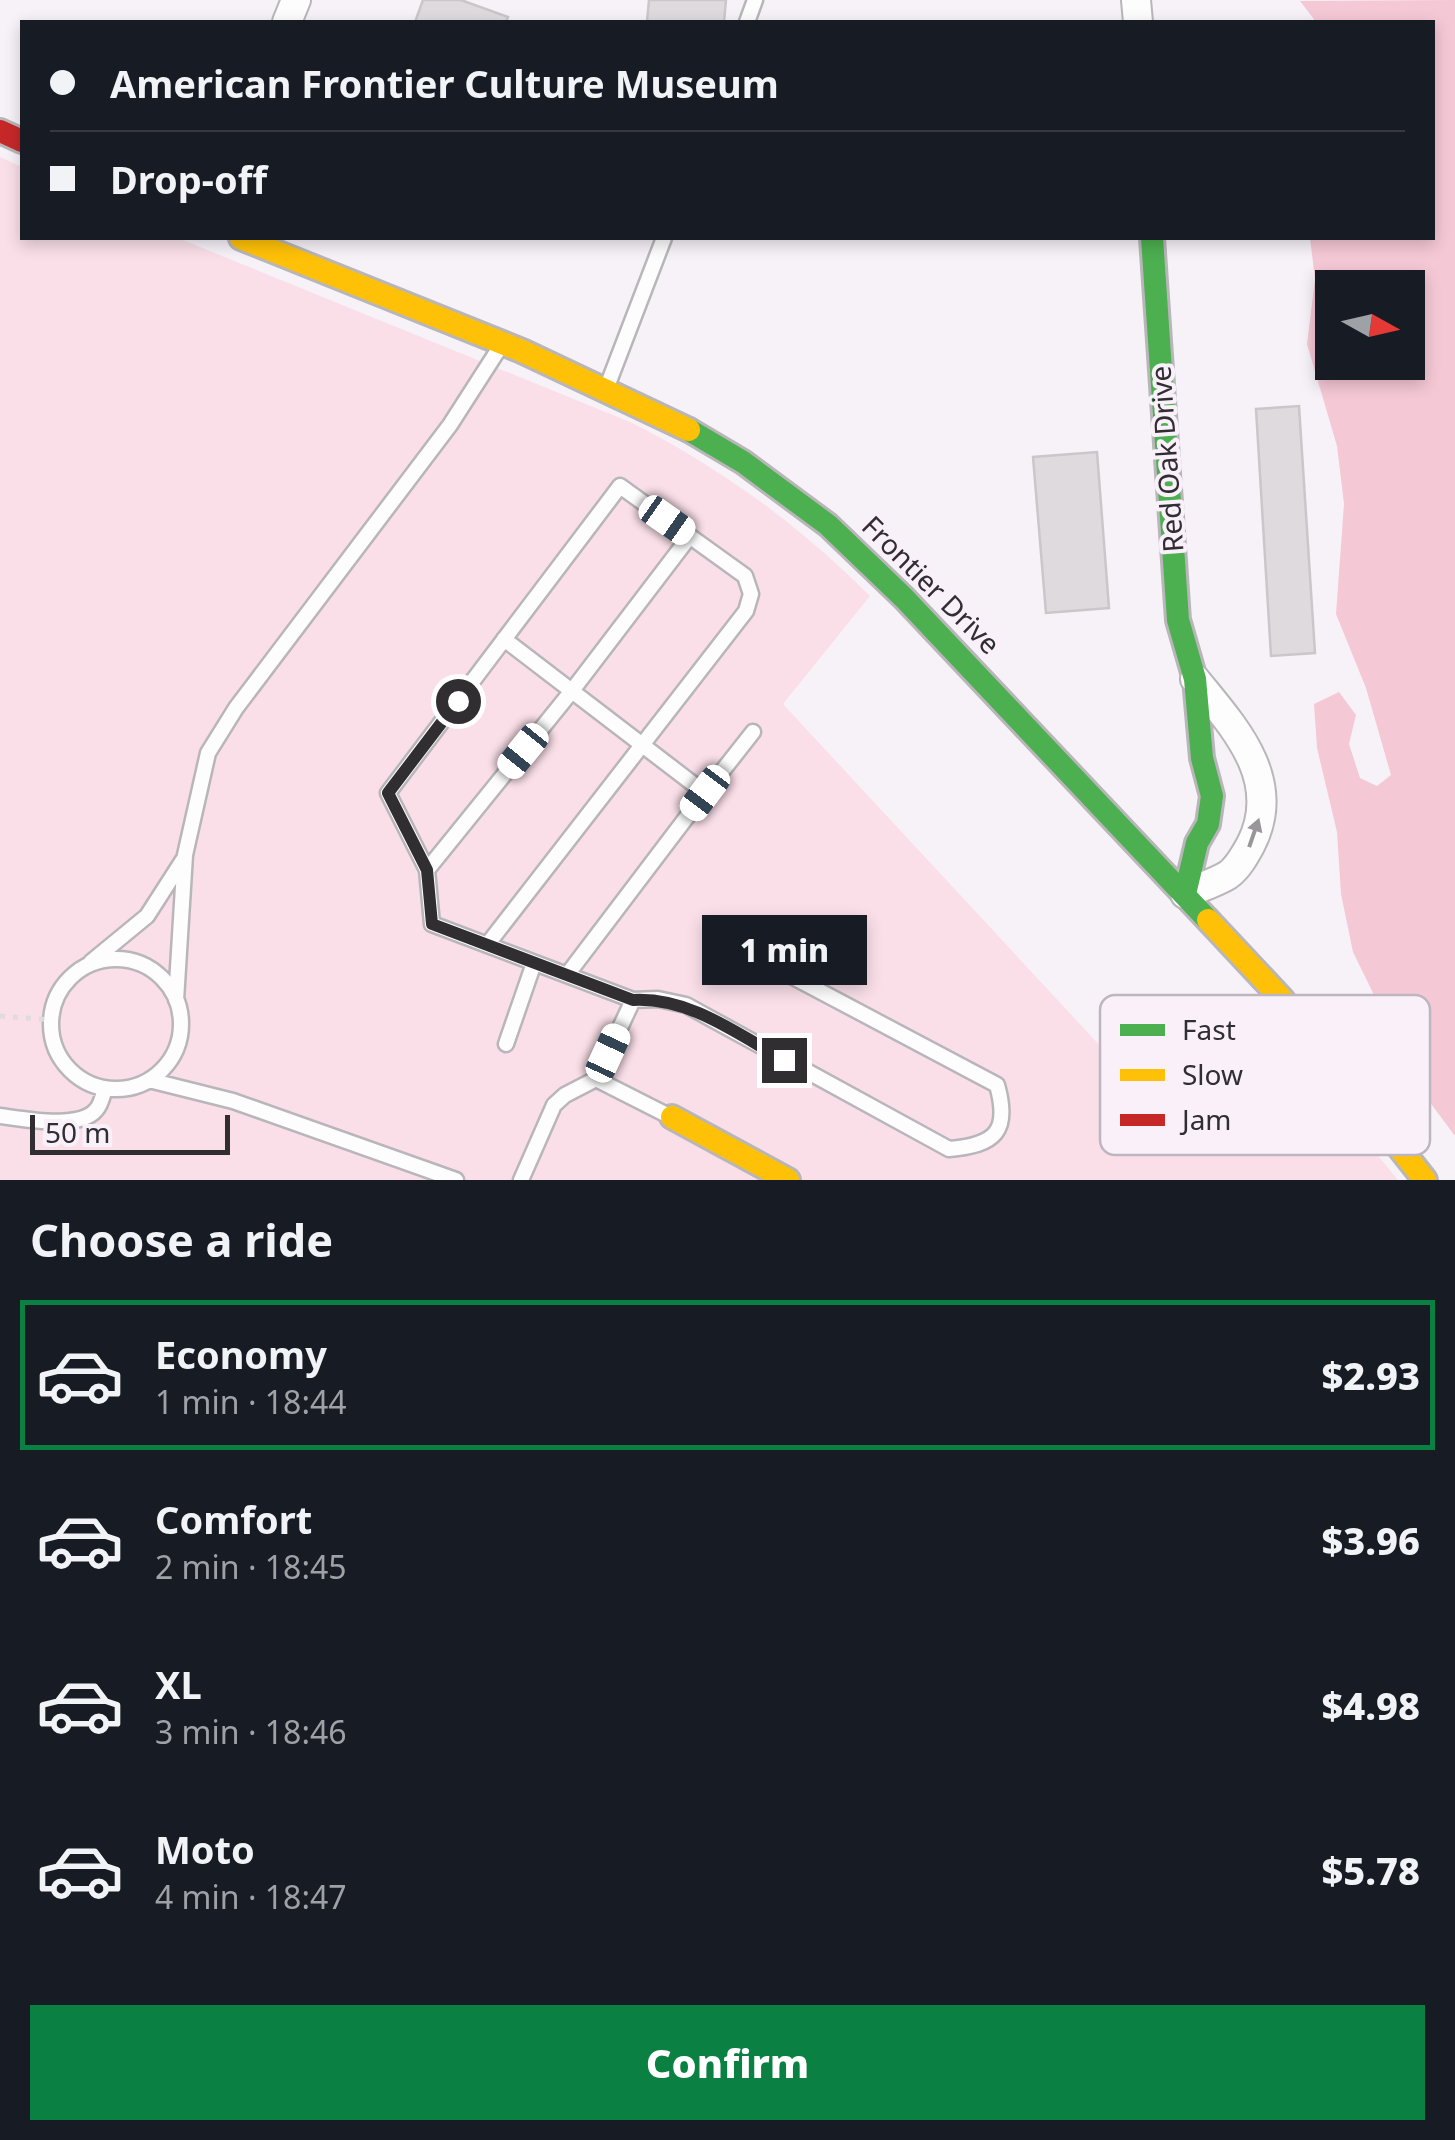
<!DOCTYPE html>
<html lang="en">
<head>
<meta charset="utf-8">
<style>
	:root { --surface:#171b24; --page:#20242c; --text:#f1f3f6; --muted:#9ea1a6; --line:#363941; --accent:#0b8043 }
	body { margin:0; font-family:"Noto Sans",sans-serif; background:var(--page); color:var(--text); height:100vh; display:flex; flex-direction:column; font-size:38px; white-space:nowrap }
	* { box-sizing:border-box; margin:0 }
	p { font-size:32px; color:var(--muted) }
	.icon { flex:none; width:55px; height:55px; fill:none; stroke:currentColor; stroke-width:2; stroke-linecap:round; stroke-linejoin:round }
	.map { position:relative; height:1180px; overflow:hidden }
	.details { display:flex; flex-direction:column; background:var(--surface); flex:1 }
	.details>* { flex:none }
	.banner { position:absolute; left:20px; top:20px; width:1415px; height:220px; border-radius:0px; box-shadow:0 5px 15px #0003; display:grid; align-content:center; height:220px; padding:0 30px; background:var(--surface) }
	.needle { width:65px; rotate:98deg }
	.tools { position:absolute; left:1315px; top:270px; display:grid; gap:20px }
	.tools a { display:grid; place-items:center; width:110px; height:110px; border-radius:0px; background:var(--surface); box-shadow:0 5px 15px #0003; font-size:50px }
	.scale { position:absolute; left:30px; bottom:25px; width:200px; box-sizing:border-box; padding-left:10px; border:5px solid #312e32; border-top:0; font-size:28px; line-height:35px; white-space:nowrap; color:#312e32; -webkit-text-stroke:8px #f9f0fa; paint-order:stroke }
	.end { position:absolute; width:45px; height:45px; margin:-22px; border:12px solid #312e32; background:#fff; box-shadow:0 0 0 5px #fff }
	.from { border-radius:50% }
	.bubble { position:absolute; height:70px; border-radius:0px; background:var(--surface); box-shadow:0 5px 15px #0003; font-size:32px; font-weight:800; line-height:70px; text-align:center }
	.car { position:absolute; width:30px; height:60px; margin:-30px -15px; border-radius:12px; box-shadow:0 0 8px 2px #0007; background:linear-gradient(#fff 24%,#345 0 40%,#fff 0 76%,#345 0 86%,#fff 0) }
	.banner b { display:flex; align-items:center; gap:35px; height:95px; font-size:38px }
	.banner b+b { border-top:2px solid var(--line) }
	.banner i { width:25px; height:25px; background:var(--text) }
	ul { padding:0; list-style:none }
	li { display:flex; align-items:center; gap:30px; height:150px; margin:0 20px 15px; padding:0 10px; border:5px solid transparent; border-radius:0px }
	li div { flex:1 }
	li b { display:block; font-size:38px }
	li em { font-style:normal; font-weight:800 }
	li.selected { border-color:var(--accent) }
	li>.icon { width:90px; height:90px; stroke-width:1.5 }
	h2 { padding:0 30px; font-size:45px; line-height:120px }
	.action { display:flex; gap:20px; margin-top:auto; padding:20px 30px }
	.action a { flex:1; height:115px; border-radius:0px; background:var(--accent); color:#fff; font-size:40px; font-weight:800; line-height:115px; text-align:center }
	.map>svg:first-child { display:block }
	.green { fill:#fadfe8 }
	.forest { fill:#f5c8d5; fill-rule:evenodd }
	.building { fill:#dfdade; stroke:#cac7ca; stroke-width:2.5 }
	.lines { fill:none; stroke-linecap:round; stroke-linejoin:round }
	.lane-casing { stroke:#b9b6ba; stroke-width:19 }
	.street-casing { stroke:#b9b6ba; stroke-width:32 }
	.fast-casing { stroke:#b9b6ba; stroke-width:28 }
	.slow-casing { stroke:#b9b6ba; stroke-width:28 }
	.jam-casing { stroke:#b9b6ba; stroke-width:28 }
	.path { stroke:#dedcde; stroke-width:5; stroke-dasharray:5 8; stroke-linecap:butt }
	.lane { stroke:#fefdfe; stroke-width:14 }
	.street { stroke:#fefdfe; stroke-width:28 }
	.fast { stroke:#4caf50; stroke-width:22 }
	.slow { stroke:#ffc107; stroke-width:22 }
	.jam { stroke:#c62828; stroke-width:22 }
	.oneway { fill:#989698 }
	.route { stroke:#312e32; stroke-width:12 }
	.labels { text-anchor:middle; stroke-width:8; stroke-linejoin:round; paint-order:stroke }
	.street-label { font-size:28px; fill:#312e32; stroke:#f9f0fa }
	.key { fill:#f9f0fa; stroke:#bdb6be; stroke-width:2.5 }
	.key-label { font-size:28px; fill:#312e32 }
</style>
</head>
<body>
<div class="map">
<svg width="1455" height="1180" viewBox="0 0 1455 1180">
	<rect width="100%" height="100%" fill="#f7f2f8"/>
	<path class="green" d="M0,157L22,167V238H178L630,422C720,467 799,525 870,596L783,704L1167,1118L1274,1028L1398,1180H0Z"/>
	<path class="forest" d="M1455,0V1136L1420,1089L1353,952L1341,894L1337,832L1317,748L1314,704L1339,692L1356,715L1349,744L1360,778L1377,786L1391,775L1366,688L1336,614L1344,504L1337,446L1307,344L1315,279L1310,238H1432V22H1316L1300,1ZM1332,288H1408V362H1332Z"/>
	<path class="building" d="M423,0H461L508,17L506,22H415Z
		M649,0H726L724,22H647Z
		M1299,406L1315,653L1271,656L1256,409Z
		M1097,452L1109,608L1046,613L1033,457Z"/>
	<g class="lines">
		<defs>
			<path id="lane" d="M747,22L755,0
				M608,384L664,238
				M504,639L705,793L567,975
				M705,793L753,732
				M427,870L571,692L690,536
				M487,945L746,611L751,594L745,576L620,486L388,793L427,870L432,924L633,1000L596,1079L565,1095L554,1105L521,1180
				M51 1024a65 65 0 1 1 130 0a65 65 0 1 1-130 0Z
				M91,962L147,916L183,860
				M176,1000L185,855L208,753L236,708L450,425L502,344
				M633,1000L658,999L686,1005L949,1149C996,1145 1010,1131 997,1085L763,961
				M506,1044L534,963
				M596,1079L667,1115
				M149,1080L233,1101L456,1180
				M0,1116C24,1119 79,1130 96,1110C101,1105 103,1095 105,1088"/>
			<path id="street" d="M1136,0L1138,22
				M287,22L296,0
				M1185,894C1198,888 1215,883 1228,875C1238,868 1245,855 1251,844C1284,779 1233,726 1195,679"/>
			<path id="fast" d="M1152,238L1178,620L1195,679L1202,758L1212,796L1208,824L1197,843L1185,894
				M689,430L743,462L828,525L904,598L1208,920"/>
			<path id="slow" d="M241,238L522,351L689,430
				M1208,920L1281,998L1425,1180
				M672,1117L788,1180"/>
			<path id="jam" d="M0,131L22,141"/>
		</defs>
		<use href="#lane" class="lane-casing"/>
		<use href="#street" class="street-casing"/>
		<use href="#fast" class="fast-casing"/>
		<use href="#slow" class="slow-casing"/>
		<use href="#jam" class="jam-casing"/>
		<path class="path" d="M0,1016L52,1020"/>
		<use href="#lane" class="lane"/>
		<use href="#street" class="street"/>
		<use href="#fast" class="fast"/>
		<use href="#slow" class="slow"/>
		<use href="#jam" class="jam"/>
	</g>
	<defs><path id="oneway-solid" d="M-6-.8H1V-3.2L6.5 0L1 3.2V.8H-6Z" transform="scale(2.5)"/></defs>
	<use class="oneway" href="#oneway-solid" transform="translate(1254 833) rotate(-71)"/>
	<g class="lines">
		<path class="route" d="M458,701L388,793L427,870L432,924L633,1000C689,997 736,1033 784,1060"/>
	</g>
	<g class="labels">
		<g class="street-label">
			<text transform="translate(1167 459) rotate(-94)" y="10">Red Oak Drive</text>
			<text transform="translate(931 585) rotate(45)" y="10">Frontier Drive</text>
		</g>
	</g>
	<rect x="1100" y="995" width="330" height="160" rx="15" class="key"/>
	<rect x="1120" y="1024" width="45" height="12" fill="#4caf50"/>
	<rect x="1120" y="1069" width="45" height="12" fill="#ffc107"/>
	<rect x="1120" y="1114" width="45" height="12" fill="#c62828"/>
	<g class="key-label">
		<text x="1182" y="1040">Fast</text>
		<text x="1182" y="1085">Slow</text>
		<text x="1182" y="1130">Jam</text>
	</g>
</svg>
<div class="tools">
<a><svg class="needle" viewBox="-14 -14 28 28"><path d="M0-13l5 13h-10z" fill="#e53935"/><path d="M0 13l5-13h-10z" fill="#9ea1a6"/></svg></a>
</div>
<div class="scale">50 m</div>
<i class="end from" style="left:458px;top:701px"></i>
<i class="end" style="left:784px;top:1060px"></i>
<div class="bubble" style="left:702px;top:915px;width:165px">1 min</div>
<i class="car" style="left:667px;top:520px;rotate:125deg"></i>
<i class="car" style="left:523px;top:751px;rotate:219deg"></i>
<i class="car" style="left:705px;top:793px;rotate:217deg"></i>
<i class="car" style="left:608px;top:1053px;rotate:25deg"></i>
<div class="banner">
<b><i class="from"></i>American Frontier Culture Museum</b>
<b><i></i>Drop-off</b>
</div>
</div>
<section class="details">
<h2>Choose a ride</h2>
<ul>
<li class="selected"><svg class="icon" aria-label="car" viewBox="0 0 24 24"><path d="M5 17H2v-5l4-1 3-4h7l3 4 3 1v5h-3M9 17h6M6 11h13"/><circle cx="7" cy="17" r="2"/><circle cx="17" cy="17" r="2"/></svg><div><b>Economy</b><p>1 min · 18:44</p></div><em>$2.93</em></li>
<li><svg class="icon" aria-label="car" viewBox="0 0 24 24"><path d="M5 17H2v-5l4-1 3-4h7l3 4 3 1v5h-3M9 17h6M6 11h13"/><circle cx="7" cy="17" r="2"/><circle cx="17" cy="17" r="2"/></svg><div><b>Comfort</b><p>2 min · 18:45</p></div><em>$3.96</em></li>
<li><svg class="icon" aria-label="car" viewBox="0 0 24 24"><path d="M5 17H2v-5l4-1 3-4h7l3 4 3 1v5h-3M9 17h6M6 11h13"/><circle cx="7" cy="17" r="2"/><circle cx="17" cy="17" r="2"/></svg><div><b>XL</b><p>3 min · 18:46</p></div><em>$4.98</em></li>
<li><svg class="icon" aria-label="car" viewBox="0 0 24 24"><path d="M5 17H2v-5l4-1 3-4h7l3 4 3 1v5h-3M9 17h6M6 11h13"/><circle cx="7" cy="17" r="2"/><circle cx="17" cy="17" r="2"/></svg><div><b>Moto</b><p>4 min · 18:47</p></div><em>$5.78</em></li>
</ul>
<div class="action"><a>Confirm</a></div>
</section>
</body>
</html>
